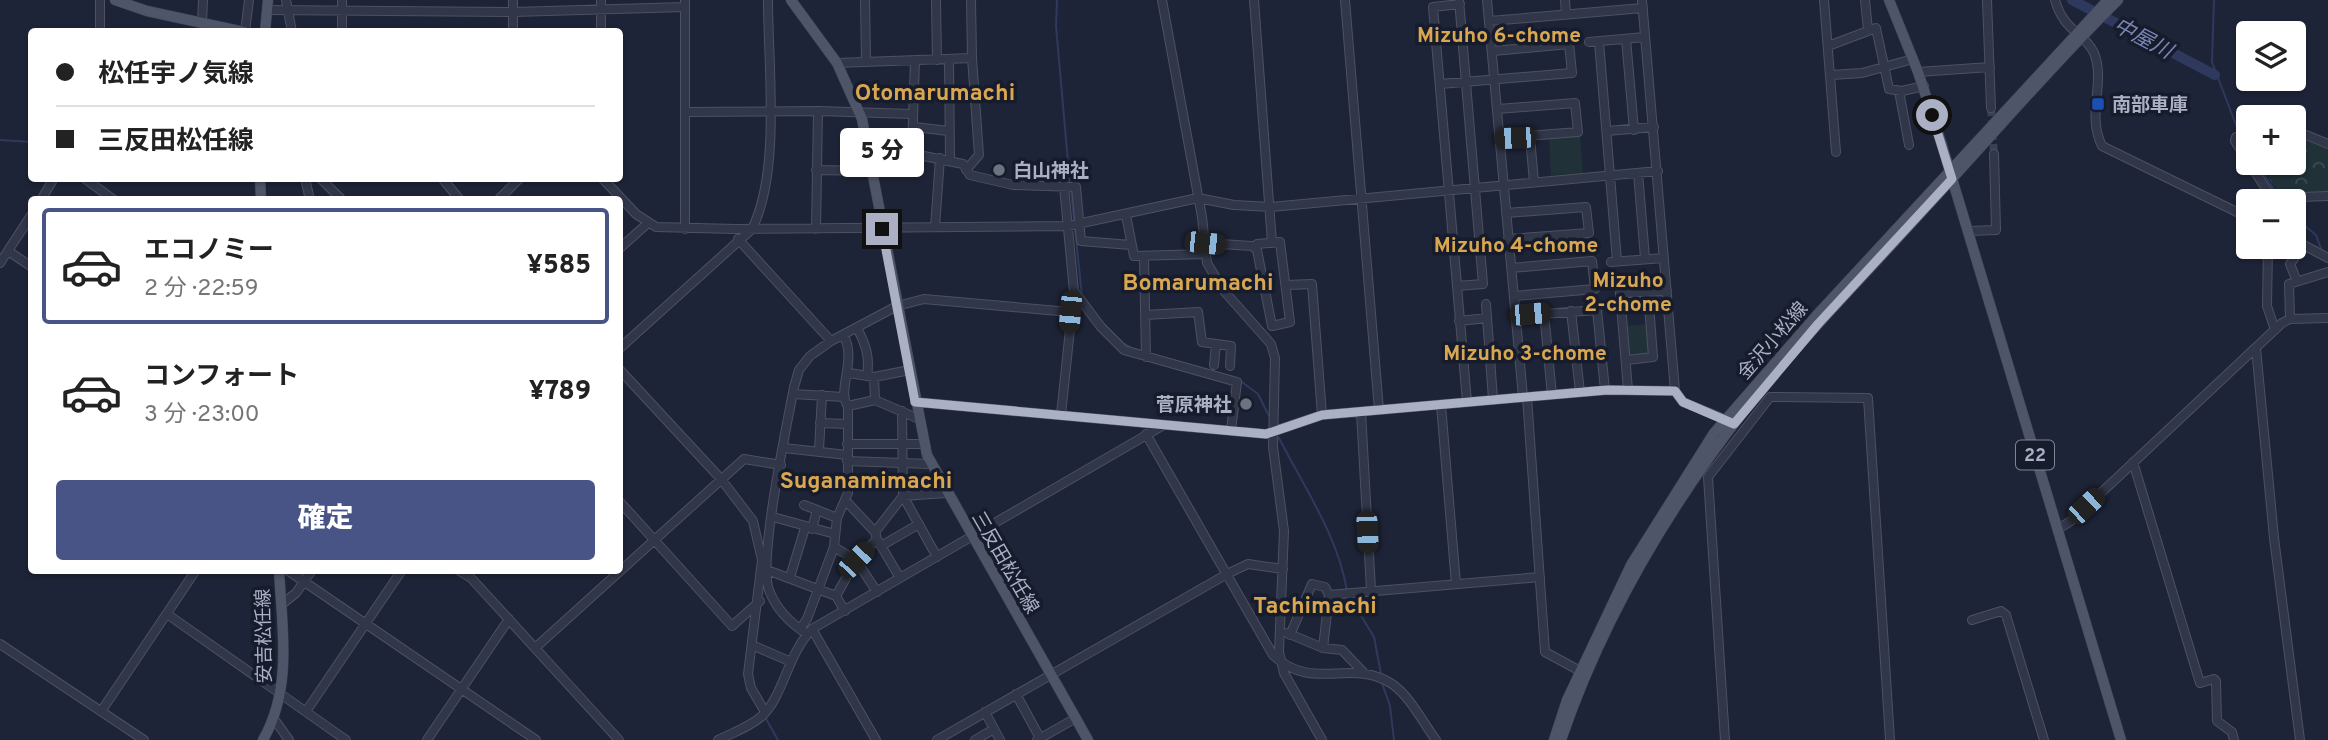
<!DOCTYPE html>
<html lang="ja">
<head>
<meta charset="utf-8">
<style>
	:root { --surface:#fff; --page:#f6f6f6; --text:#222; --muted:#767676; --line:#e0e0e0; --accent:#485485 }
	body { margin:0; font-family:Overpass,"Noto Sans JP",sans-serif; background:var(--page); color:var(--text); height:100vh; display:flex; flex-direction:column; font-size:26px; white-space:nowrap }
	* { box-sizing:border-box; margin:0 }
	p { font-size:23px; color:var(--muted) }
	.icon { flex:none; width:38px; height:38px; fill:none; stroke:currentColor; stroke-width:2; stroke-linecap:round; stroke-linejoin:round }
	.map { position:relative; flex:1; overflow:hidden }
	.details { position:absolute; left:28px; top:196px; width:595px; height:378px; display:flex; flex-direction:column; background:var(--surface); border-radius:7px; box-shadow:0 2px 5px #0004 }
	.details>* { flex:none }
	.top-card { position:absolute; left:28px; top:28px; width:595px; height:154px; border-radius:7px; box-shadow:0 2px 5px #0004; display:grid; align-content:center; height:154px; padding:0 28px; background:var(--surface) }
	.fabs { position:absolute; left:2236px; top:21px; display:grid; gap:14px }
	.fabs a { display:grid; place-items:center; width:70px; height:70px; border-radius:7px; background:var(--surface); box-shadow:0 2px 5px #0004; font-size:35px }
	.end { position:absolute; width:32px; height:32px; margin:-16px; border:9px solid #abb0c5; background:#111; box-shadow:0 0 0 4px #111 }
	.from { border-radius:50% }
	.bubble { position:absolute; height:49px; border-radius:7px; background:var(--surface); box-shadow:0 2px 5px #0004; font-size:23px; font-weight:800; line-height:49px; text-align:center }
	.car { position:absolute; width:21px; height:42px; margin:-21px -10px; border-radius:9px; box-shadow:0 0 5px 2px #0007; background:linear-gradient(#222 24%,#8ab4d8 0 40%,#222 0 76%,#8ab4d8 0 86%,#222 0) }
	.top-card b { display:flex; align-items:center; gap:24px; height:66px; font-size:26px }
	.top-card b+b { border-top:2px solid var(--line) }
	.top-card i { width:18px; height:18px; background:var(--text) }
	ul { padding:12px 0 0; list-style:none }
	li { display:flex; align-items:center; gap:21px; height:116px; margin:0 14px 10px; padding:0 14px; border:4px solid transparent; border-radius:7px }
	li div { flex:1 }
	li b { display:block; font-size:26px }
	li em { font-style:normal; font-weight:800 }
	li.on { border-color:var(--accent) }
	li>.icon { width:63px; height:63px; stroke-width:1.5 }
	.cta { display:flex; gap:14px; margin-top:auto; padding:14px 28px }
	.cta a { flex:1; height:80px; border-radius:7px; background:var(--accent); color:#fff; font-size:28px; font-weight:800; line-height:80px; text-align:center }
	.map>svg:first-child { display:block }
	.forest { fill:url(#forest-crowns) }
	.green { fill:#203138 }
	.lines { fill:none; stroke-linecap:round; stroke-linejoin:round }
	.stream { stroke:#2e395d; stroke-width:2 }
	.river { stroke:#2e395d; stroke-width:10 }
	.minor-tunnel { stroke:#3a4053; stroke-width:8; stroke-dasharray:8 4; stroke-linecap:butt }
	.minor-casing { stroke:#4c5163; stroke-width:10 }
	.major-casing { stroke:#3b4051; stroke-width:11 }
	.minor { stroke:#313648; stroke-width:8 }
	.major { stroke:#4f5568; stroke-width:10 }
	.route { stroke:#abb0c5; stroke-width:9 }
	.transit-dot { fill:#1a4fb4; stroke:#171c2c; stroke-width:2.5 }
	.worship-dot { fill:#6b7280; stroke:#171c2c; stroke-width:2.5 }
	.labels { text-anchor:middle; stroke-width:7; stroke-linejoin:round; paint-order:stroke }
	.shield { fill:#171c2c; stroke:#7f8497; stroke-width:2 }
	.shield-label { font-size:18px; font-weight:bold; fill:#abb0c5 }
	.poi-label { font-size:19px; font-weight:bold; fill:#abb0c5; stroke:#171c2c; text-anchor:start }
	.street-label { font-size:19px; fill:#abb0c5; stroke:#171c2c }
	.neighbourhood-label { font-size:21px; font-weight:bold; fill:#daa751; stroke:#171c2c }
	.water-label { font-size:21px; font-style:italic; fill:#7986b4; stroke:#171c2c }
	.quarter-label { font-size:23px; font-weight:bold; fill:#daa751; stroke:#171c2c }
</style>
</head>
<body>
<div class="map">
<svg width="2328" height="740" viewBox="0 0 2328 740">
	<defs>
		<pattern id="forest-crowns" width="20" height="18" patternUnits="userSpaceOnUse" patternTransform="scale(1.75)"><rect width="20" height="18" fill="#203138"/><path d="M2 6a3 3 0 1 1 6 0M12 15a3 3 0 1 1 6 0" fill="none" stroke="#3e4c53"/></pattern>
	</defs>
	<rect width="100%" height="100%" fill="#1e2437"/>
	<path class="forest" d="M2294,136L2306,137L2328,147V191L2298,195L2285,201L2258,163H2294Z"/>
	<path class="green" d="M1580,135L1583,173L1551,175L1549,137Z
		M1648,324L1651,354L1629,357L1627,326Z"/>
	<g class="lines">
		<path class="stream" d="M1057,0L1056,26L1070,185
			M2214,0L2212,62L2239,133
			M2241,138L2249,152
			M0,140L32,142
			M2256,163L2282,201
			M437,178L441,183
			M1071,191L1074,220
			M2294,217L2316,235L2322,251
			M1075,229L1082,296
			M1100,320L1123,343L1135,350
			M1238,379L1258,394L1269,416
			M1279,438C1304,487 1338,536 1347,591
			M1349,596L1374,637L1381,674
			M1382,683L1390,706L1394,740
			M765,717L778,740"/>
		<path class="river" d="M2072,0L2215,75"/>
		<path class="minor-tunnel" d="M1991,108L1994,154"/>
		<defs>
			<path id="minor" d="M100,0V32
				M286,0L292,32
				M513,0V32
				M601,0V32
				M685,0V229
				M865,0L866,60
				M936,0L937,60
				M1162,0L1202,217L1207,263L1224,291L1271,344L1275,358L1273,447L1284,531L1279,652L1284,673L1322,740
				M1254,0L1272,243
				M1345,0L1379,410
				M1487,0L1523,397
				M1565,0L1566,14
				M1642,0L1675,391L1683,402L1729,421
				M1824,0L1836,152
				M1865,0L1868,30
				M1987,0L1991,108
				M2055,0C2064,32 2085,33 2094,53C2106,82 2086,114 2102,146L2249,218
				M1460,4L1433,7L1467,402
				M267,10L513,12L685,7
				M1490,21L1643,8
				M202,23L203,0
				M245,32L249,0
				M342,32V0
				M1626,39L1634,130
				M1589,42L1645,37
				M1599,42L1617,261
				M1828,46L1876,28L1889,89L1902,91L1924,86
				M949,60L950,160
				M837,63L972,58L971,0
				M1918,72L1990,67
				M1831,75L1862,73L1913,59
				M1440,84L1572,73L1569,44L1493,51
				M1899,91L1909,145
				M1498,109L1575,103L1578,132L1500,138
				M685,112L818,111L912,114
				M915,127L948,131
				M2294,130L2328,144
				M1607,131L1654,127
				M2249,135L2236,137L2235,141L2274,201
				M1530,137L1534,182
				M865,138L908,144L919,155L963,164L970,175L1013,185L1076,187L1081,241L1131,245
				M912,149L915,60
				M816,170L871,171
				M966,170L979,155L972,58
				M1638,173L1645,258
				M84,178L114,200
				M305,178L310,200
				M320,178L342,200
				M442,178L460,200
				M602,178L636,214L656,227L736,229L1068,226L1198,198L1234,205L1271,207L1658,171
				M41,200L54,178
				M498,200L520,178
				M2290,201L2301,197L2328,196
				M1506,213L1586,207L1589,233L1508,239
				M1126,215L1134,256L1205,254
				M935,227L940,158
				M816,229L818,111
				M1969,231L1996,230L1994,154
				M738,239L831,341
				M2294,240L2328,258
				M1205,243L1252,246L1257,250L1272,326L1290,322L1280,242L1257,244L1254,247
				M2268,247L2267,306L2275,330
				M620,248L648,223
				M8,251L32,267
				M1144,258L1146,357
				M1611,262L1664,258
				M0,263L32,214
				M1511,268L1592,261L1595,289L1514,296
				M2296,279L2290,264L2304,245
				M1287,285L1312,284L1322,415
				M1457,286L1483,284L1459,0
				M1074,291L1101,327L1124,350L1237,382L1231,430
				M1486,304L1493,399
				M1571,311L1580,392
				M1544,313L1552,395
				M1145,315L1198,312L1202,342L1231,346L1230,366
				M1516,316L1597,310L1605,390
				M2290,319L2289,284L2328,272
				M1459,321L1487,318
				M857,328C866,345 870,357 867,376
				M620,348L752,229C781,171 768,66 768,0
				M2256,348L2274,538L2300,740
				M1627,360L1653,357L1648,292
				M1214,365L1216,344
				M620,370L721,479L753,521L762,560L748,674L751,688L765,712
				M849,373L874,377L910,370
				M874,377L875,400
				M1628,390L1620,293L1667,291
				M793,394L844,397
				M1527,397L1545,652L1580,671
				M915,402L1266,434L1322,415L1607,390L1675,391
				M1441,405L1456,584
				M848,406L875,400L919,419
				M1361,412L1371,590
				M1061,415L1074,291L1064,187
				M820,423L847,424
				M1146,434L1273,655C1313,693 1351,657 1392,684C1410,696 1423,723 1436,740
				M847,444H923
				M784,448L847,455
				M819,450L822,395
				M847,461L930,464
				M2133,462L2200,683L2214,679L2216,681L2217,721L2232,732L2234,740
				M845,500L875,532
				M620,502L732,626L760,601
				M804,505L817,510L812,529
				M817,510L837,518
				M773,517L835,534
				M2058,529L2071,521L2282,323L2290,319L2328,318
				M877,539L900,578
				M881,546L919,524
				M834,547L856,560L877,592
				M937,557L903,496L946,493
				M287,570L536,740
				M458,570L471,578L619,740
				M767,570L836,596L845,611
				M790,577L805,528
				M836,596L856,560L877,539L875,532L903,496L902,411
				M281,605L296,593L312,570
				M167,614L346,740
				M1972,620L2001,611L2006,615L2044,740
				M800,629L807,619L834,547L837,518L848,493V406C836,391 858,358 843,335
				M812,629L876,740
				M1287,633L1323,648
				M807,634C790,623 776,609 769,590C758,560 787,425 794,387L799,370L810,356L831,341L897,306L924,299L1070,312
				M1290,635L1312,584L1325,587L1329,595
				M0,644L144,740
				M752,645L789,661
				M535,648L744,459L781,465
				M1363,672L1342,650L1323,648L1329,595L1540,577
				M1016,694L1041,740
				M102,710L196,570
				M307,710L402,570
				M985,712L1000,740
				M274,719L289,740
				M427,740L509,619
				M718,740C732,733 750,727 762,716C784,695 787,655 812,629L1162,426
				M937,740L1227,574L1248,564L1283,569
				M975,740L994,729
				M1037,740L1076,718
				M1725,740L1708,477L1770,397L1868,398L1890,740"/>
			<path id="major" d="M115,0L147,11L244,32
				M791,0L837,63L862,119L927,455L1088,740
				M1889,0L1918,72L1941,142L2121,740
				M265,32L268,0
				M260,178L261,200
				M263,740C293,687 282,628 279,570
				M1554,740L1567,700L1631,565L1714,433L1816,316L2108,0
				M1561,740C1602,620 1668,508 1746,408C1799,341 1859,281 1916,218C1983,146 2048,69 2118,0"/>
		</defs>
		<use href="#minor" class="minor-casing"/>
		<use href="#major" class="major-casing"/>
		<use href="#minor" class="minor"/>
		<use href="#major" class="major"/>
	</g>
	<g class="lines">
		<path class="route" d="M882,229L915,402L1266,434L1322,415L1607,390L1675,391L1683,402L1734,424L1818,324L1952,179L1932,115"/>
	</g>
	<rect class="transit-dot" x="2091" y="97" width="14" height="14" rx="3.5"/>
	<g class="worship-dot">
		<circle cx="999" cy="170" r="7"/>
		<circle cx="1246" cy="404" r="7"/>
	</g>
	<g class="labels">
		<rect class="shield" x="2016" y="440.5" width="38" height="29" rx="5"/>
		<g class="shield-label">
			<text x="2035" y="461">22</text>
		</g>
		<g class="poi-label">
			<text x="2112" y="111">南部車庫</text>
			<text x="1013" y="177">白山神社</text>
			<text x="1232" y="411" text-anchor="end">菅原神社</text>
		</g>
		<g class="street-label">
			<text transform="translate(1772 340) rotate(-49)" y="7">金沢小松線</text>
			<text transform="translate(1006 562) rotate(60)" y="7">三反田松任線</text>
			<text transform="translate(263 636) rotate(-91)" y="7">安吉松任線</text>
		</g>
		<g class="neighbourhood-label">
			<text x="1499" y="42">Mizuho 6-chome</text>
			<text x="1516" y="252">Mizuho 4-chome</text>
			<text x="1628" y="287">Mizuho<tspan x="1628" dy="24">2-chome</tspan></text>
			<text x="1525" y="360">Mizuho 3-chome</text>
		</g>
		<g class="water-label">
			<text transform="translate(2143 38) rotate(28)" y="7">中屋川</text>
		</g>
		<g class="quarter-label">
			<text x="935" y="100">Otomarumachi</text>
			<text x="1198" y="290">Bomarumachi</text>
			<text x="866" y="488">Suganamimachi</text>
			<text x="1315" y="613">Tachimachi</text>
		</g>
	</g>
</svg>
<div class="fabs">
<a><svg class="icon" aria-label="layers" viewBox="0 0 24 24"><path d="M12 4l9 5-9 5-9-5zM3 14l9 5 9-5"/></svg></a>
<a>+</a>
<a>−</a>
</div>
<i class="end from" style="left:1932px;top:115px"></i>
<i class="end" style="left:882px;top:229px"></i>
<div class="bubble" style="left:840px;top:128px;width:84px">5 分</div>
<i class="car" style="left:1515px;top:138px;rotate:268deg"></i>
<i class="car" style="left:1205px;top:243px;rotate:96deg"></i>
<i class="car" style="left:1070px;top:312px;rotate:185deg"></i>
<i class="car" style="left:1530px;top:314px;rotate:85deg"></i>
<i class="car" style="left:2086px;top:506px;rotate:47deg"></i>
<i class="car" style="left:1367px;top:532px;rotate:177deg"></i>
<i class="car" style="left:856px;top:560px;rotate:44deg"></i>
<div class="top-card">
<b><i class="from"></i>松任宇ノ気線</b>
<b><i></i>三反田松任線</b>
</div>
<section class="details">
<ul>
<li class="on"><svg class="icon" aria-label="car" viewBox="0 0 24 24"><path d="M5 17H2v-5l4-1 3-4h7l3 4 3 1v5h-3M9 17h6M6 11h13"/><circle cx="7" cy="17" r="2"/><circle cx="17" cy="17" r="2"/></svg><div><b>エコノミー</b><p>2 分 · 22:59</p></div><em>¥585</em></li>
<li><svg class="icon" aria-label="car" viewBox="0 0 24 24"><path d="M5 17H2v-5l4-1 3-4h7l3 4 3 1v5h-3M9 17h6M6 11h13"/><circle cx="7" cy="17" r="2"/><circle cx="17" cy="17" r="2"/></svg><div><b>コンフォート</b><p>3 分 · 23:00</p></div><em>¥789</em></li>
</ul>
<div class="cta"><a>確定</a></div>
</section>
</div>
</body>
</html>
